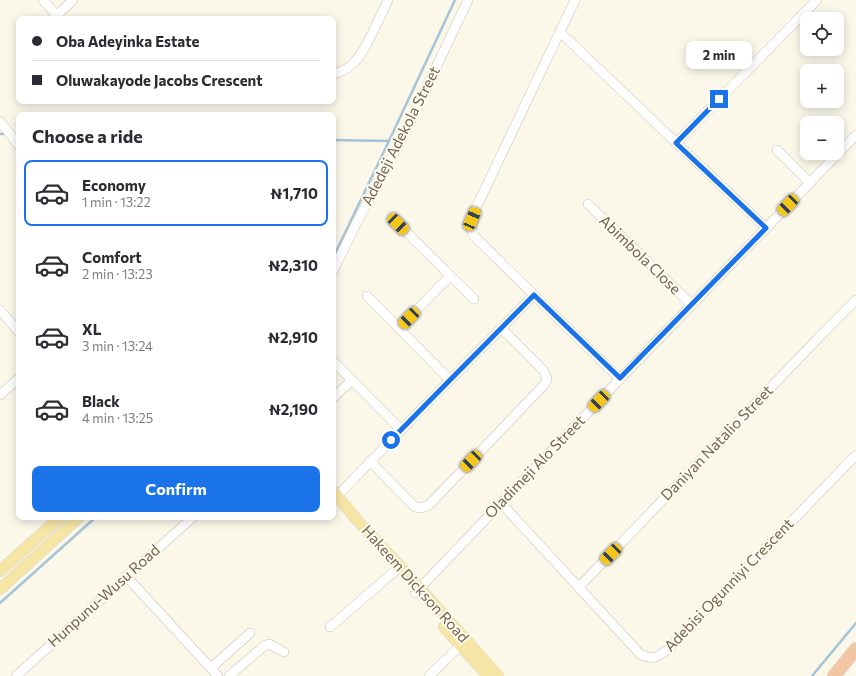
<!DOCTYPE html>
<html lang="en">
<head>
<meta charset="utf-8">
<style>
	:root { --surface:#fff; --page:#f2f2f3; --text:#2b2b33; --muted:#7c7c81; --line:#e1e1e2; --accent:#1a73e8 }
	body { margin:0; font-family:Commissioner,sans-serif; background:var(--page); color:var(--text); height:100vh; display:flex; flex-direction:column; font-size:15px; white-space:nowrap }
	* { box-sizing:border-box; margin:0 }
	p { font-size:13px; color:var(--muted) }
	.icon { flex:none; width:22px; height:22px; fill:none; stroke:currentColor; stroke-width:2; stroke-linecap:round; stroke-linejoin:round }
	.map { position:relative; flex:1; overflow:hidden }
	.side { position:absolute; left:16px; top:112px; width:320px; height:408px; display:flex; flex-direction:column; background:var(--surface); border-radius:8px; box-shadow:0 2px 10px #0003 }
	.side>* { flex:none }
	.guide { position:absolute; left:16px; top:16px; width:320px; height:88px; border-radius:8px; box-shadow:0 2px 10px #0003; display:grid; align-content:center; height:88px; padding:0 16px; background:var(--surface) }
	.controls { position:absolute; left:800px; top:12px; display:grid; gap:8px }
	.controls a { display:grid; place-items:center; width:44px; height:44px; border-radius:8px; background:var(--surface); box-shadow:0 2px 10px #0003; font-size:20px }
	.end { position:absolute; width:18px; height:18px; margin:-9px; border:5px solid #1a73e8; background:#fff; box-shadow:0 0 0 2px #fff }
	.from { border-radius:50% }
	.bubble { position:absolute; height:28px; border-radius:8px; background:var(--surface); box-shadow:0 2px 10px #0003; font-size:13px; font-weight:700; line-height:28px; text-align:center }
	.car { position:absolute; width:12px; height:24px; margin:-12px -6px; border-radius:5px; box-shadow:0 0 3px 1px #0007; background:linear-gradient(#f5c518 24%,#345 0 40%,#f5c518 0 76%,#345 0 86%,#f5c518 0) }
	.guide b { display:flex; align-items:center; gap:14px; height:38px; font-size:15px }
	.guide b+b { border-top:1px solid var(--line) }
	.guide i { width:10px; height:10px; background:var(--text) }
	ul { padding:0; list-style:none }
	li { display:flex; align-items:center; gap:12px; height:66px; margin:0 8px 6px; padding:0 8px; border:2px solid transparent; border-radius:8px }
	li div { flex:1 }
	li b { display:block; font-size:15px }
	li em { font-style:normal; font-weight:700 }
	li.on { border-color:var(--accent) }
	li>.icon { width:36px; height:36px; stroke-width:1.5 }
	h2 { padding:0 16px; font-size:18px; line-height:48px }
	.cta { display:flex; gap:8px; margin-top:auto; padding:8px 16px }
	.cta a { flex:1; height:46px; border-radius:8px; background:var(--accent); color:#fff; font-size:16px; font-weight:700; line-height:46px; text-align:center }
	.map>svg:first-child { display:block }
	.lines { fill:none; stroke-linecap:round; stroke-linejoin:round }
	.stream { stroke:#a4c5d6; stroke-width:2.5 }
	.minor-casing { stroke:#cdc1af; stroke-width:10 }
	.major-casing { stroke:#dbd6d1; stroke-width:12 }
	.highway-casing { stroke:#dbd6d1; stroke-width:14 }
	.minor { stroke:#fff; stroke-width:9 }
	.major { stroke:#f6e6a5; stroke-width:11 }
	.highway { stroke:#f2c6a3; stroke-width:13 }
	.route { stroke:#1a73e8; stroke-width:5 }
	.labels { text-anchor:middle; stroke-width:4; stroke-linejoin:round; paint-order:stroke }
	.street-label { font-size:15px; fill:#75624d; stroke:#fefbef }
</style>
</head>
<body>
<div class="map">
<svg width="856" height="676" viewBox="0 0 856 676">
	<rect width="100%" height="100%" fill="#fbf7e9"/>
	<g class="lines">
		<path class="stream" d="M0,134H7
			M333,140L389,141L455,0
			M333,258L389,141
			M0,603L96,517
			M812,676L856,623"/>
		<defs>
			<path id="minor" d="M43,0L60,19
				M575,0L476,208C471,219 469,223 473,235L534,295L620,379
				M57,15L73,0
				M560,32L766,228
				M333,74C356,69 363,51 373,32C378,21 383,11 388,0
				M0,121L19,146
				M676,143L817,0
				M777,150L810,183
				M588,204L692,305
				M398,224L474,299
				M333,271L357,222L405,133L468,0
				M367,296L450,380
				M0,310L19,332
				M399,328L450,276
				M333,361L401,430
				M0,395L19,378
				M333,398L352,380
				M370,461L415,507L421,508L429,505L545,384L547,379L544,371L501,328
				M337,496L450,380L534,295
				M501,503L641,655C654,660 658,657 668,649L856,455
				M126,576L218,676
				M579,587L825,331L856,300
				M415,593L620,379L856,135
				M330,627L395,571
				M211,668L250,633
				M16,676L193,517
				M229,676L264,646L269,644L284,652
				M429,676L460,646"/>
			<path id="major" d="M333,491L356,519L409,576L498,676
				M0,571L60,517
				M0,589L79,517
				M444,627L488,676"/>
			<path id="highway" d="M834,676L856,649"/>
		</defs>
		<use href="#minor" class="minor-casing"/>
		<use href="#major" class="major-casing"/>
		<use href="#highway" class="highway-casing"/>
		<use href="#minor" class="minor"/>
		<use href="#major" class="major"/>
		<use href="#highway" class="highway"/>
	</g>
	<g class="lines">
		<path class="route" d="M391,440L450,380L534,295L620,378L766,228L676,143L719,99"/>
	</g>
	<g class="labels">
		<g class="street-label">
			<text transform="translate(401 136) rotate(-63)" y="5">Adedeji Adekola Street</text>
			<text transform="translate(640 255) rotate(44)" y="5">Abimbola Close</text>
			<text transform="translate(717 443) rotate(-46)" y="5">Daniyan Natalio Street</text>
			<text transform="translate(535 467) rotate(-46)" y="5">Oladimeji Alo Street</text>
			<text transform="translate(415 584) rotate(48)" y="5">Hakeem Dickson Road</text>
			<text transform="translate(729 585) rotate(-46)" y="5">Adebisi Ogunniyi Crescent</text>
			<text transform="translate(104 596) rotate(-42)" y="5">Hunpunu-Wusu Road</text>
		</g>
	</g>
</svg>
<div class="controls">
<a><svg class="icon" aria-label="locate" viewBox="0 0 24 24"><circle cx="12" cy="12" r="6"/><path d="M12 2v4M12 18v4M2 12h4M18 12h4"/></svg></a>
<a>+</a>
<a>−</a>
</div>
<i class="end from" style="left:391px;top:440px"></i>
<i class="end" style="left:719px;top:99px"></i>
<div class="bubble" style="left:686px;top:41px;width:66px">2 min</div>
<i class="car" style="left:788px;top:205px;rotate:224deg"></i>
<i class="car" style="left:472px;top:219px;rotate:23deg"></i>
<i class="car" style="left:398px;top:224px;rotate:135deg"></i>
<i class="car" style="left:409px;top:318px;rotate:224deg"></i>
<i class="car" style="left:599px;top:401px;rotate:224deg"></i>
<i class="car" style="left:471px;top:461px;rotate:224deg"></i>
<i class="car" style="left:611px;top:554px;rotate:224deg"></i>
<div class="guide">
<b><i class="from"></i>Oba Adeyinka Estate</b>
<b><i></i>Oluwakayode Jacobs Crescent</b>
</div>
<section class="side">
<h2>Choose a ride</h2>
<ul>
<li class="on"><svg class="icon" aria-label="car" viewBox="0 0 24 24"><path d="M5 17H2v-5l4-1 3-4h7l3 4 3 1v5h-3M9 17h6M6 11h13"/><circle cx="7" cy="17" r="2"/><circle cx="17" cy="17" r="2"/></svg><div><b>Economy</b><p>1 min · 13:22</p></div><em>₦1,710</em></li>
<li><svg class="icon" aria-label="car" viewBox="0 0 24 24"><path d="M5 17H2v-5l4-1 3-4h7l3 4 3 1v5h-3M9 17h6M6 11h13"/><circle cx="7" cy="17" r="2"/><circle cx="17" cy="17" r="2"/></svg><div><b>Comfort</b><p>2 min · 13:23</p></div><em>₦2,310</em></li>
<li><svg class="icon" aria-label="car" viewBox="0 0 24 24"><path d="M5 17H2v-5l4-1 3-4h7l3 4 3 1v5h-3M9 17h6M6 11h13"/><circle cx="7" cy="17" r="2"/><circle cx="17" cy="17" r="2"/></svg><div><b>XL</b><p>3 min · 13:24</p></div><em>₦2,910</em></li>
<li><svg class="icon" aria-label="car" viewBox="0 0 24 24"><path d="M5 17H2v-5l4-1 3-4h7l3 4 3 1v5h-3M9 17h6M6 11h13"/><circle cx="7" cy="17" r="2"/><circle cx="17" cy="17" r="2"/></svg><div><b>Black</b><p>4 min · 13:25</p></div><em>₦2,190</em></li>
</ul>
<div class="cta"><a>Confirm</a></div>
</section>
</div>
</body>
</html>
